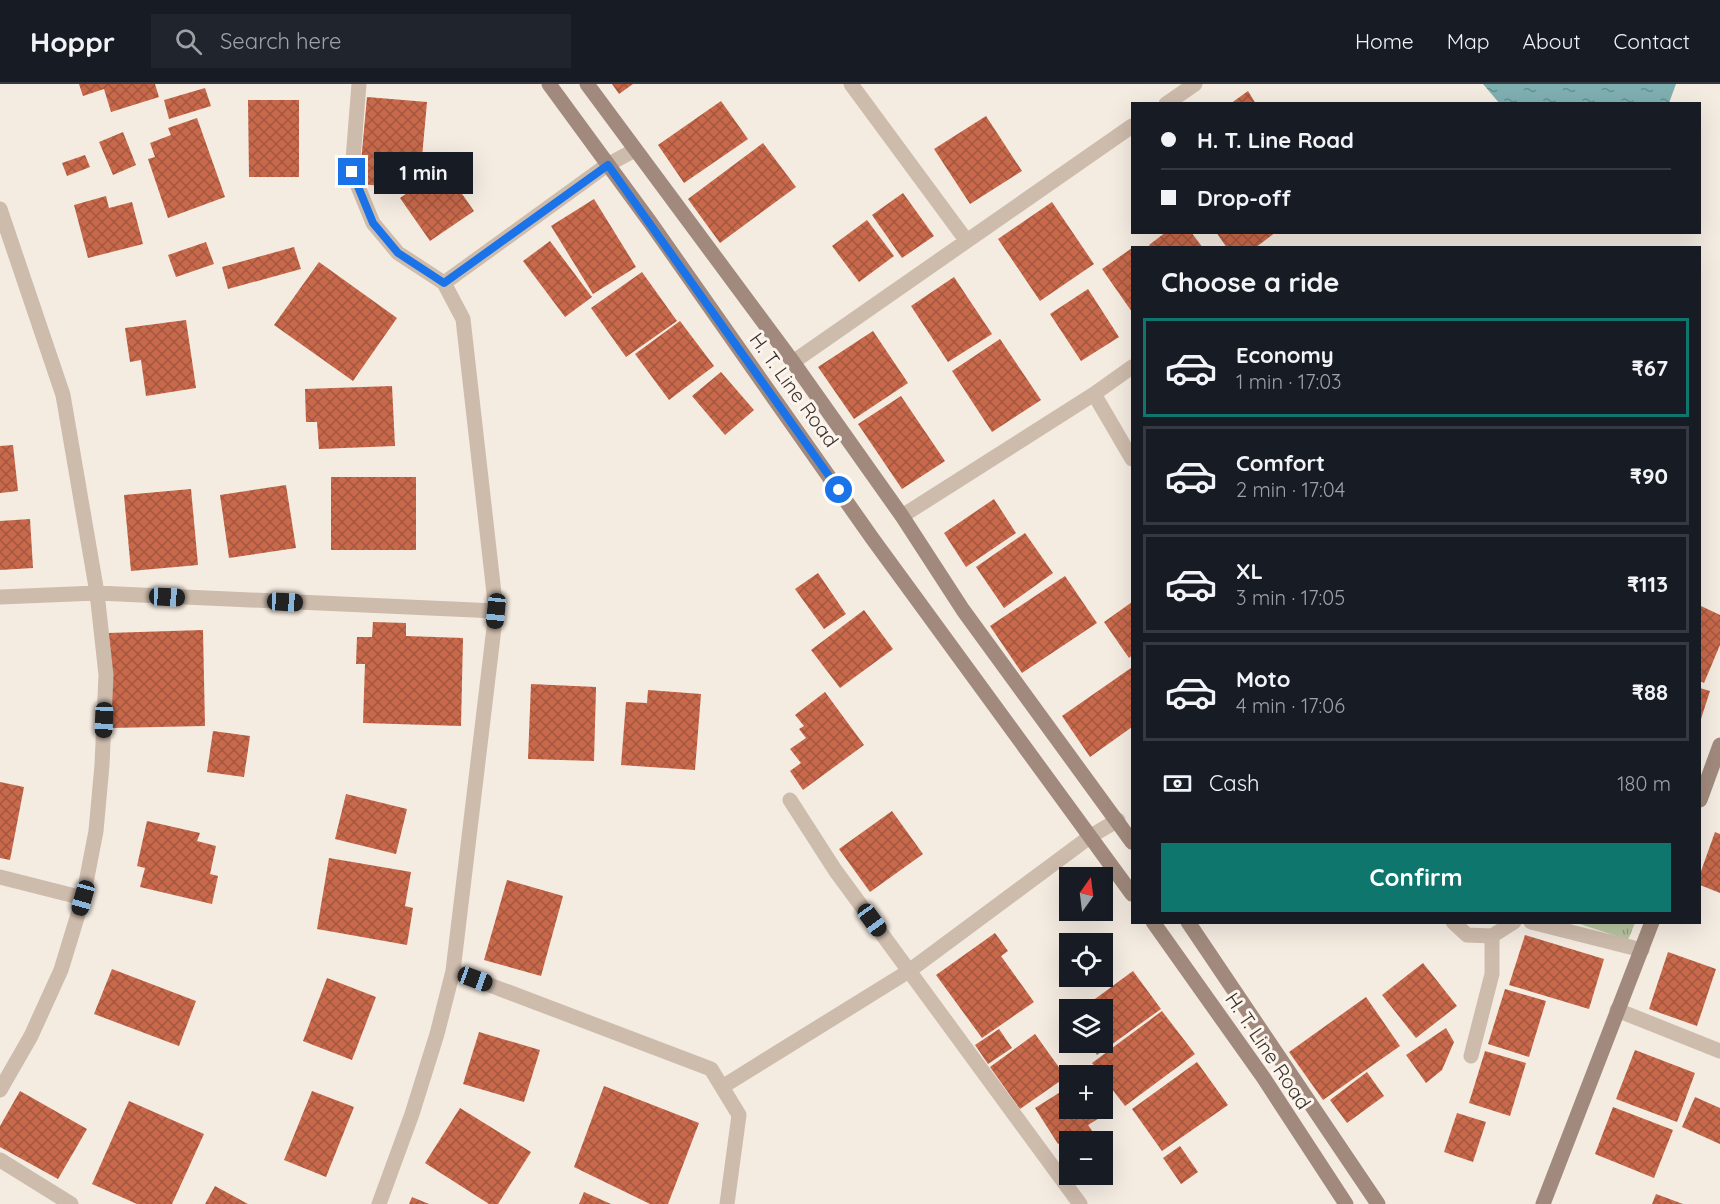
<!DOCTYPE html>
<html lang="en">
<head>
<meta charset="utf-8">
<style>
	:root { --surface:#171b24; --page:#20242c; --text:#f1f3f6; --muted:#9ea1a6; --line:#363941; --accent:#0f766e }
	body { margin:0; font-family:Quicksand,sans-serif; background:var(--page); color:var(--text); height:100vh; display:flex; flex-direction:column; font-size:22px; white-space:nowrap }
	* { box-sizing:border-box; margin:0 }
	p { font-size:20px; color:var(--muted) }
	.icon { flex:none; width:33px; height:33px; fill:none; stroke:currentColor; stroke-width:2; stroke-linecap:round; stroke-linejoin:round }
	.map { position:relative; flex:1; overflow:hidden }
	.panel { position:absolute; left:1131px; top:162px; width:570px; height:678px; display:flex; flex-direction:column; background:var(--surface); border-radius:0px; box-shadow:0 6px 24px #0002 }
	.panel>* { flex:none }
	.guide { position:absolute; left:1131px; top:18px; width:570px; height:132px; border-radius:0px; box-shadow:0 6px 24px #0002; display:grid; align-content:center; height:132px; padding:0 30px; background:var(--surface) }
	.needle { width:39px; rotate:14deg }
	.tools { position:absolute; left:1059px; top:783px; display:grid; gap:12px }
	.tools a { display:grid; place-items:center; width:54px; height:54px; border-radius:0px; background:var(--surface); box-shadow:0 6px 24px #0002; font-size:30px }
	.end { position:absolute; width:27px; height:27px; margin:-14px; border:8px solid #1a73e8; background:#fff; box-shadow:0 0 0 3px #fff }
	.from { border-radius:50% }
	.bubble { position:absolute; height:42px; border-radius:0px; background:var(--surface); box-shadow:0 6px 24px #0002; font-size:20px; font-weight:700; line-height:42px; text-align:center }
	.car { position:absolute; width:18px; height:36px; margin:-18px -9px; border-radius:8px; box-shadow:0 0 4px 2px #0007; background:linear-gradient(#222 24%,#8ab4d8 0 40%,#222 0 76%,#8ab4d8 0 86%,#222 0) }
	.guide b { display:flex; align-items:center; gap:21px; height:57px; font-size:22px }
	.guide b+b { border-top:2px solid var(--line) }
	.guide i { width:15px; height:15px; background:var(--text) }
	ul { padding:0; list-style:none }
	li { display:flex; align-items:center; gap:18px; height:99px; margin:0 12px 9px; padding:0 18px; border:3px solid var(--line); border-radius:0px }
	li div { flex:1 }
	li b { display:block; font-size:22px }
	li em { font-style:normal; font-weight:700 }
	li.active { border-color:var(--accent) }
	li>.icon { width:54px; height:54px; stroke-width:1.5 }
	h2 { padding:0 30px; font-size:27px; line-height:72px }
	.pay { display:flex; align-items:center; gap:15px; height:66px; padding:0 30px; font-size:22px }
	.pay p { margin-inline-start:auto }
	.cta { display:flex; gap:12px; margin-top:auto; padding:12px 30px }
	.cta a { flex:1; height:69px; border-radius:0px; background:var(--accent); color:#fff; font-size:24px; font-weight:700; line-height:69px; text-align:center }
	header { display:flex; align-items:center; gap:36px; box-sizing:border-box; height:84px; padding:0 30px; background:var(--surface); border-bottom:2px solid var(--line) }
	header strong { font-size:28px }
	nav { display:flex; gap:33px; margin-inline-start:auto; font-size:21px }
	.search { width:420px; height:54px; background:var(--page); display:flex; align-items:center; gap:15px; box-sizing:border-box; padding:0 21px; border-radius:0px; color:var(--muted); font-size:22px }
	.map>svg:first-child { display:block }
	.park { fill:url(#park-tufts) }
	.water { fill:url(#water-ripples) }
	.building { fill:url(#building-cross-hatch) }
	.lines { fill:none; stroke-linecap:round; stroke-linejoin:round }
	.street { stroke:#cdbbac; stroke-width:15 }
	.secondary { stroke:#a18a7d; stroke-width:15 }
	.route { stroke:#1a73e8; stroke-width:8 }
	.labels { text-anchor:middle; stroke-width:6; stroke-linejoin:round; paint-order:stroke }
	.street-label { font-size:20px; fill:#3b302b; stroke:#fbf5ee }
</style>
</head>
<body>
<header>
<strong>Hoppr</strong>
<div class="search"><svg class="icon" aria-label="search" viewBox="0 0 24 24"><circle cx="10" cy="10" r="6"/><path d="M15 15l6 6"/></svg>Search here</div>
<nav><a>Home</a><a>Map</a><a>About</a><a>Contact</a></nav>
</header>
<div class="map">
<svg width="1720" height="1120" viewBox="0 0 1720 1120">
	<defs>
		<pattern id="park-tufts" width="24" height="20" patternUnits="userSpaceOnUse" patternTransform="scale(1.5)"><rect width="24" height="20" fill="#b8c4a0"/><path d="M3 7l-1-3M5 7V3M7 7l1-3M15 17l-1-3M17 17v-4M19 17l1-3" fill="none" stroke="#97a083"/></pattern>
		<pattern id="water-ripples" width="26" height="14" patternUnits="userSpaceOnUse" patternTransform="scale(1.5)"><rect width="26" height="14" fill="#7fb0b2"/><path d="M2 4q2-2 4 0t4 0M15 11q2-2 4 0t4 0" fill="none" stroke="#699091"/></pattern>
		<pattern id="building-cross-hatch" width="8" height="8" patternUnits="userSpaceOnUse" patternTransform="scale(1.5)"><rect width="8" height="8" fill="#c8694b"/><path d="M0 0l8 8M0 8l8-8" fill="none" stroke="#a4573f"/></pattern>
	</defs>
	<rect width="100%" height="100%" fill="#f4ebe1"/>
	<path class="park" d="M1577,839H1635L1628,856Z"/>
	<path class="water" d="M1483,0H1676L1669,19L1500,20Z"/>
	<path class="building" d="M79,0H155L159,13L111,28L104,5L83,12Z
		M612,0H633L619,10Z
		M205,4L211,22L169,35L164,16Z
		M1248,7L1256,20H1230Z
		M367,13L427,18L420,95L407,94L406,104L359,100Z
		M248,16H299V93H249Z
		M721,17L748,55L684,99L658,61Z
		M986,32L1022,87L970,120L934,65Z
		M197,34L225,113L168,134L148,75L155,73L150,59L171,51L168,44Z
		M123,48L136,81L113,91L99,58Z
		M763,59L796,103L720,159L688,115Z
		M85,71L90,83L67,92L62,79Z
		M444,84L474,127L430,157L400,114Z
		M903,109L934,152L902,174L872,131Z
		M106,112L109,124L132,118L143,160L88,174L74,121Z
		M594,115L636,183L593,210L551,142Z
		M1052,118L1094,180L1040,217L998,155Z
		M867,136L894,172L859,198L832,162Z
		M1166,148H1191L1203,164H1151L1149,161Z
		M1216,148H1276L1255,164H1227Z
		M550,157L592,213L565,233L523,177Z
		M206,158L214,180L176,193L168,171Z
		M294,163L301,185L228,205L222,183Z
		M1132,164V228L1102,185Z
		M319,178L397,234L353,297L274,241Z
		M642,188L677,237L626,273L591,224Z
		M954,193L992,250L948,278L911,222Z
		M1088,205L1119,253L1081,277L1050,230Z
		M186,236L196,304L146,312L141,276L130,278L125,244Z
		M680,237L714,282L669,316L635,270Z
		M873,247L908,299L854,335L818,283Z
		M1000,255L1041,316L992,348L952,287Z
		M721,288L754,326L725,351L692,312Z
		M392,302L395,362L319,365L317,338H306L305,305Z
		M901,312L945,377L902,405L858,340Z
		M13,361L18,407L0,409V362Z
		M331,393H416V466H331Z
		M286,401L296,464L229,474L220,411Z
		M191,405L198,481L131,487L124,411Z
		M994,415L1016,449L966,483L944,449Z
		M30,435L33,484L0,486V437Z
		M1025,449L1053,489L1004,524L976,483Z
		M818,489L846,530L824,545L795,505Z
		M1065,492L1097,539L1022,589L990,542Z
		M1132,518V571L1129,574L1104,538Z
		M1701,522L1720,531V561L1704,599L1700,597Z
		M864,526L893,565L840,604L811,566Z
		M373,538L406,539V552L463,554L461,642L363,639L365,580H356L357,553H372Z
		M203,546L205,642L110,644L108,549Z
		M1131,584L1132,643L1090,673L1062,632Z
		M531,600L596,603L594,677L528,675Z
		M1700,604L1710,607L1700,638Z
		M648,606L701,610L695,686L621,681L626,618L647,619Z
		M825,608L864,661L803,706L790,687L801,679L790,665L806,654L799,645L804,642L795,631Z
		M213,647L250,652L244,693L207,688Z
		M0,698L24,703L10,776L0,774Z
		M346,710L407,725L396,770L335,755Z
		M892,727L923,770L870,808L839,765Z
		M147,737L200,749L197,757L216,762L210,790L218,792L212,820L140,803L145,784L137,782Z
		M1715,748L1720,750V809L1700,801V790Z
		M329,774L411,788L405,822L413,824L407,861L317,845Z
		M507,796L563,812L541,892L484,876Z
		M995,849L1008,867L1001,872L1034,918L982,954L936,891Z
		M1525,851L1604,875L1589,925L1509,901Z
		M1668,868L1716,885L1697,942L1649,925Z
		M1423,879L1457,922L1416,954L1382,911Z
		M112,885L196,917L179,962L94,930Z
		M1133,887L1161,925L1097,971L1088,958H1102V926H1080Z
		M327,894L376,913L352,976L303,957Z
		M1505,905L1546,917L1529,973L1488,960Z
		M1366,913L1400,962L1323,1016L1289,968Z
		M1162,927L1195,970L1125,1022L1092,979Z
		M1446,944L1454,958L1442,986L1426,999L1406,971Z
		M999,945L1012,964L988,980L975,961Z
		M479,948L540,966L524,1018L463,1000Z
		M1035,950L1066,993L1020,1025L990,983Z
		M1635,966L1695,989L1677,1038L1616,1015Z
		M1485,967L1526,979L1510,1032L1469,1019Z
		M1197,978L1228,1021L1162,1067L1132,1025Z
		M1367,988L1384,1012L1347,1039L1330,1016Z
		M604,1002L699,1039L668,1120H650L574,1083Z
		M1070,1002V1024H1103L1106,1030L1088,1041L1095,1051L1085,1058H1077L1073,1051L1058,1060L1035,1024Z
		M20,1007L87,1045L58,1095L0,1063V1042Z
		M312,1007L354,1023L326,1093L284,1076Z
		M1695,1013L1720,1024V1060L1682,1043Z
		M129,1017L204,1050L172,1120H137L92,1100Z
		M1613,1023L1673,1046L1654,1094L1595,1070Z
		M460,1024L531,1068L498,1120H489L425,1079Z
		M1457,1029L1486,1038L1473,1078L1444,1068Z
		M1180,1062L1198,1088L1181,1100L1163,1074Z
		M215,1102L248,1120H205Z
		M584,1108L611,1120H579Z
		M1656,1110L1683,1120H1652Z
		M412,1113L429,1120H409Z"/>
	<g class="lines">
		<path class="street" d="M359,0L352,88L373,139L398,169L444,199L463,235L496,527L453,887L437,950L412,1030L379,1120
			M851,0L966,156
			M1166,20L1195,0
			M0,125L63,311L97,509L106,591L102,681L96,747L83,814L61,886L31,952L0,1006
			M444,199L607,81L635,66
			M793,278L1132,42
			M1094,310L1132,375
			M902,432L1094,310L1132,283
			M0,513L97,509L496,527
			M790,716L835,786L1080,1120
			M0,793L83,814
			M1453,838L1467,851L1492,852L1514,838
			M1531,838L1642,866
			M453,887L711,985L739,1031L727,1120
			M1617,926L1720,967
			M1471,972L1492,890V852
			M722,1003L909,887L1091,752L1118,736
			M0,1076L71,1120"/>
		<path class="secondary" d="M549,0L650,138L872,454L1132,810
			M587,0L793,278L902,432L963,526L1132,758
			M1700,716L1720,661
			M1153,838L1263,993L1346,1120
			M1188,838L1378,1120
			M1543,1120L1652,838"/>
	</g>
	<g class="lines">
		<path class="route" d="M352,88L373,139L398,169L444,199L608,81L839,406"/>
	</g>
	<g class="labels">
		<g class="street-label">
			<text transform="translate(794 306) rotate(54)" y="7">H. T. Line Road</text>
			<text transform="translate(1268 967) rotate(56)" y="7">H. T. Line Road</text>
		</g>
	</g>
</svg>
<div class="tools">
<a><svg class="needle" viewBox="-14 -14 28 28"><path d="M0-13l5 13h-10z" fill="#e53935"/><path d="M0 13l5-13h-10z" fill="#9ea1a6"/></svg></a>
<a><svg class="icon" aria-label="locate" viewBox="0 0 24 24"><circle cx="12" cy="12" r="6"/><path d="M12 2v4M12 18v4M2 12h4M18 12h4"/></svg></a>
<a><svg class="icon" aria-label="layers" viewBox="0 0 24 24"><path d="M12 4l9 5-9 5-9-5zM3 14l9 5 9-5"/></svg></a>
<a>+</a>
<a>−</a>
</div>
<i class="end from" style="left:839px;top:406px"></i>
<i class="end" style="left:352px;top:88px"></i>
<div class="bubble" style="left:374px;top:68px;width:99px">1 min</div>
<i class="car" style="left:167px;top:513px;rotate:93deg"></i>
<i class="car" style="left:285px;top:518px;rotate:93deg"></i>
<i class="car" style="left:496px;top:527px;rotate:186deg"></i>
<i class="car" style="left:104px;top:636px;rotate:182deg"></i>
<i class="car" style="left:83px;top:814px;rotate:196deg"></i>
<i class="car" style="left:872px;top:836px;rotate:144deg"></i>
<i class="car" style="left:475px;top:895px;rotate:110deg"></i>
<div class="guide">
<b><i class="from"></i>H. T. Line Road</b>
<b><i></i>Drop-off</b>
</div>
<section class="panel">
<h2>Choose a ride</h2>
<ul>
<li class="active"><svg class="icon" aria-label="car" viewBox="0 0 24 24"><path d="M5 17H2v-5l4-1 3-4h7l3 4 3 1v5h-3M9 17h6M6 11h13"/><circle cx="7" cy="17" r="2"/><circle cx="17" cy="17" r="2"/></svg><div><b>Economy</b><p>1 min · 17:03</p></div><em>₹67</em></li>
<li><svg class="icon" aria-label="car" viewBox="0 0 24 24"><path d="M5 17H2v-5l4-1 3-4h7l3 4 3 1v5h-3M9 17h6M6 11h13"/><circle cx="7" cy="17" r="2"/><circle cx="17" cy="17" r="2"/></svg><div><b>Comfort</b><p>2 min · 17:04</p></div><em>₹90</em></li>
<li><svg class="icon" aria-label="car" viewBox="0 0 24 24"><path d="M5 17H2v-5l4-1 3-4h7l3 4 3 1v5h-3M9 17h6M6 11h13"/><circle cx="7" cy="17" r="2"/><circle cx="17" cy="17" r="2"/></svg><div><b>XL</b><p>3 min · 17:05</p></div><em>₹113</em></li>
<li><svg class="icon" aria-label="car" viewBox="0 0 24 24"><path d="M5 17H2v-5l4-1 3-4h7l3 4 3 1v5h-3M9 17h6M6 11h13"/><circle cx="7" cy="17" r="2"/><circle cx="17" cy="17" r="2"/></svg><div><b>Moto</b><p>4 min · 17:06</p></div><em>₹88</em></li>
</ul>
<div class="pay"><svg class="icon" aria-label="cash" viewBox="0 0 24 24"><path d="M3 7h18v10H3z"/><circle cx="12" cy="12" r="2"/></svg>Cash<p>180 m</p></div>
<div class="cta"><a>Confirm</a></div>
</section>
</div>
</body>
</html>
